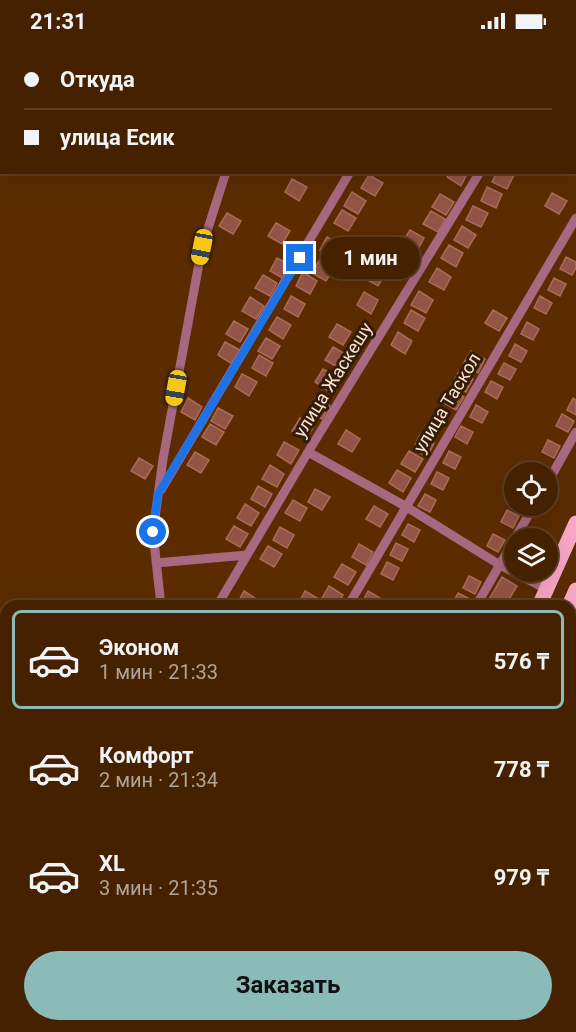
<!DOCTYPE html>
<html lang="ru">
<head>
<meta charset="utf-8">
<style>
	:root { --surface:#452100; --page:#4c290a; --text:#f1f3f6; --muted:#b0a399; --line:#5d3e22; --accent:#8bbbb9 }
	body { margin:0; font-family:Roboto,sans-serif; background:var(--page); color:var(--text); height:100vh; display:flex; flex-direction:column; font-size:22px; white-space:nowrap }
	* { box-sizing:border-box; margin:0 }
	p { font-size:20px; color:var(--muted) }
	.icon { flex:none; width:33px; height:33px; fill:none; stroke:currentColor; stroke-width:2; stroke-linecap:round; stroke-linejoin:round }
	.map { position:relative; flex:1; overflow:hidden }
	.side { position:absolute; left:0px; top:558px; width:576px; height:432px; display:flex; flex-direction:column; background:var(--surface); border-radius:18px 18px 0 0; box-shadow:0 6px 24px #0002,0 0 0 2px var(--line) }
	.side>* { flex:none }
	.top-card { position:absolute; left:0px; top:0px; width:576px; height:132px; box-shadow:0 6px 24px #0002,0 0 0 2px var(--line); display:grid; align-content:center; height:132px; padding:0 24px; background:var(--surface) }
	.fabs { position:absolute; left:504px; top:420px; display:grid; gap:12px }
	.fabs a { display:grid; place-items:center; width:54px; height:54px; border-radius:50%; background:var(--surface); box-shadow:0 6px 24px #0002,0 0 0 2px var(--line); font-size:30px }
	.end { position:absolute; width:27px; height:27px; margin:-14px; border:8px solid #1a73e8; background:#fff; box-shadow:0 0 0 3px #fff }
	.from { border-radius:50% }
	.bubble { position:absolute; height:42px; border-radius:21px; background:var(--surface); box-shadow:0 6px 24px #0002,0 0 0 2px var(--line); font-size:20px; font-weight:700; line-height:42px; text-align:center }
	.car { position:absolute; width:18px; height:36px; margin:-18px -9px; border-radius:8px; box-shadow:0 0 4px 2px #0007; background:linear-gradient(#f5c518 24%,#345 0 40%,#f5c518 0 76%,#345 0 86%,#f5c518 0) }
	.top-card b { display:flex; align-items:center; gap:21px; height:57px; font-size:22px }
	.top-card b+b { border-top:2px solid var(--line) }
	.top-card i { width:15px; height:15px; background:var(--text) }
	ul { padding:10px 0 0; list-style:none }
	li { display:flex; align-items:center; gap:18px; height:99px; margin:0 12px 9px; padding:0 12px; border:3px solid transparent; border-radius:9px }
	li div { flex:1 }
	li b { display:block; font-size:22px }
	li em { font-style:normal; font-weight:700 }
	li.on { border-color:var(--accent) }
	li>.icon { width:54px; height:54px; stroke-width:1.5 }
	.button { display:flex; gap:12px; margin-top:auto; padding:12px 24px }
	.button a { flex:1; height:69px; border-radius:36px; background:var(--accent); color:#111; font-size:24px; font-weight:700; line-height:69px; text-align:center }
	.status { display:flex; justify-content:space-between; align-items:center; height:42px; padding:0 30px; background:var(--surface); direction:ltr }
	.status svg { height:16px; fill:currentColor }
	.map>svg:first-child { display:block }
	.building { fill:#925444; stroke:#aa6a59; stroke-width:1.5 }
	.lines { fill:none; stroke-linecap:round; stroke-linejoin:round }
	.minor { stroke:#a96882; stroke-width:9 }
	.primary { stroke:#f7a7c5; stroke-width:15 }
	.route { stroke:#1a73e8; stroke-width:8 }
	.labels { text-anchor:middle; stroke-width:6; stroke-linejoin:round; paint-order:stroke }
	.street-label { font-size:18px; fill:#fee0cb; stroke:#321c0c }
</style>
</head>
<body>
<div class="status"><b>21:31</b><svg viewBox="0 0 49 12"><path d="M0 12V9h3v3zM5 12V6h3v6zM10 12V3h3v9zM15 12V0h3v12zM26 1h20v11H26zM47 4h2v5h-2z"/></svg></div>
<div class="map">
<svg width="576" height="990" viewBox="0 0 576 990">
	<rect width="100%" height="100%" fill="#5c2c00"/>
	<path class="building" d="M450,130H468L461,144L447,135Z
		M497,130H509L514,133L507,147L492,140Z
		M369,133L383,141L375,154L361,146Z
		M292,137L307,145L299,159L285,150Z
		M487,145L502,152L496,166L481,159Z
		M352,150L366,159L358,172L344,164Z
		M552,151L567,159L559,172L545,164Z
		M440,152L454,160L446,173L432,165Z
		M473,164L488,171L481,185L466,178Z
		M342,168L356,176L348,189L334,181Z
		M431,169L445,177L438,190L423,182Z
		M227,171L241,179L233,192L219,184Z
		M276,181L290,189L282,202L268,194Z
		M462,184L476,193L468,206L454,198Z
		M410,188L424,196L417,209L402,201Z
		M327,195L341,203L334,216L320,208Z
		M396,203L410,212L403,225L388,217Z
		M449,203L463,211L456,225L441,216Z
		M566,215L576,220V226L572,233L560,227Z
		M277,216L292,224L284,237L270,229Z
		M320,217L334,226L326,239L312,231Z
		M372,223L386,231L378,244L364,236Z
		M437,226L451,235L444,248L429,240Z
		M303,230L317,239L310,252L296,244Z
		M263,233L277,241L270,254L255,246Z
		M554,236L566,242L560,254L548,248Z
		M419,249L433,258L426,271L411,263Z
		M364,250L378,258L371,272L357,263Z
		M291,254L305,262L298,275L284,267Z
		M540,254L552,261L546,272L534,266Z
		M250,255L264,264L256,277L242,269Z
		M411,268L425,276L418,289L404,281Z
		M493,268L507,276L499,289L485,281Z
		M277,275L291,283L283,297L269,288Z
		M234,279L248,287L240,300L226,292Z
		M527,280L539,287L533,298L521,292Z
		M337,282L351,290L343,303L329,295Z
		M398,290L412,299L405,312L391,303Z
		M266,296L280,304L272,317L258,309Z
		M225,300L240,308L232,322L218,313Z
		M515,302L527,309L521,320L509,314Z
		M333,305L347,313L339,326L325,318Z
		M471,309L485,317L478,331L463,322Z
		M259,313L273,321L266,334L252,326Z
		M504,321L516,327L510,338L498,332Z
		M323,327L337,335L329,349L315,340Z
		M459,329L473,337L466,350L452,342Z
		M242,332L257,340L249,354L235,345Z
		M491,339L503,345L497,357L485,350Z
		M450,347L464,355L456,368L442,360Z
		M316,355L330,364L322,377L308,369Z
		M188,356L202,365L195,378L181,370Z
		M573,356L576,358V373L567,368Z
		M476,363L488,370L482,381L470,375Z
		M218,366L233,374L225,387L211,379Z
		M562,372L574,379L568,390L556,384Z
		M300,376L314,384L306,398L292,389Z
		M210,382L224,390L216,403L202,395Z
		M461,384L473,390L467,402L455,395Z
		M346,388L360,397L352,410L338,402Z
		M420,393L434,401L427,415L413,407Z
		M548,398L560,404L554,416L542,410Z
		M284,400L299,408L291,422L277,413Z
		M409,409L423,417L415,430L401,422Z
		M449,409L461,415L455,427L443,421Z
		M195,410L209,418L201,431L187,423Z
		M139,416L153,424L145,437L131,429Z
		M529,422L541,428L540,430H524Z
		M270,423L284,432L277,445L262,437Z
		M397,428L411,436L403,450L389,441Z
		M437,430L449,436L443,448L431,442Z
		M258,444L272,452L265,465L251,457Z
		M315,447L330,455L322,468L308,460Z
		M425,452L436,458L430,470L418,464Z
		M293,458L307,466L300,479L285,471Z
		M245,462L259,471L251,484L237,476Z
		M374,464L388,472L380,485L366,477Z
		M507,468L519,474L513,486L501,480Z
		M408,482L420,488L414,500L402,493Z
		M234,484L248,492L240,505L226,497Z
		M280,485L294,493L287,506L273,498Z
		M493,492L505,498L498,510L487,504Z
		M396,501L408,507L402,519L390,513Z
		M359,502L373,510L366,523L352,515Z
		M268,504L282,512L274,525L260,517Z
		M387,520L399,526L393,538L381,532Z
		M342,522L356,530L348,543L334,535Z
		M469,534L481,540L475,552L463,546Z
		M502,535L517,544L505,564H485Z
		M329,544L343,553L337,564H332L321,558Z
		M244,549L258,558L255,564L237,562Z
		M305,549L319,557L315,564H301L298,562Z
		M368,549L380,556L376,564H368L362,561Z
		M458,551L470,557L467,564L452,563Z
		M0,899L6,902V920L0,916Z
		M117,984H123L129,987L127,990H116L114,989Z
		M516,984H525L530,987L528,990H513Z"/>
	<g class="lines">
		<path class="minor" d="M539,2V0
			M0,73H2
			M574,98L576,101
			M308,410L405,464L500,523L546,547
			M548,440L576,390
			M161,448L350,130
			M515,496L534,464
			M156,521L247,513
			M161,564L153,490L163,417L202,205L226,130
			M217,564L308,410L480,130
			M348,564L576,176
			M476,564L514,498
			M570,619L576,622
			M570,831L576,818
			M0,884L6,887
			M570,969L576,972
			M155,984L163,990
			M35,990L39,984
			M132,990L136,984
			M229,990L233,984
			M497,990L500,984"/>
		<path class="primary" d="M539,564L576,481
			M569,564L576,548
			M346,990L349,984
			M376,990L379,984"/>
	</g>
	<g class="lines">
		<path class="route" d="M153,490L158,452L300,216"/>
	</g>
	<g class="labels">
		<g class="street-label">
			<text transform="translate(333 338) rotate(-58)" y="6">улица Жаскешу</text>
			<text transform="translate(447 361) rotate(-59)" y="6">улица Таскол</text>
		</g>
	</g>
</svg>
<div class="fabs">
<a><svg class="icon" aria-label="locate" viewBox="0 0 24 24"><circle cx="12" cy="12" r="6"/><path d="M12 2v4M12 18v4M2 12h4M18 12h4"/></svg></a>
<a><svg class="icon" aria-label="layers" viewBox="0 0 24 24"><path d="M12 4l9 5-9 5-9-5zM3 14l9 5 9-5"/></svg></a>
</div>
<i class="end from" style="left:153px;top:490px"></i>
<i class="end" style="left:300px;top:216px"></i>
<div class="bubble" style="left:321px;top:195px;width:99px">1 мин</div>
<i class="car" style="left:202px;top:205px;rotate:191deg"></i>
<i class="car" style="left:176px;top:346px;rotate:190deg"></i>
<div class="top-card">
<b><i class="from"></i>Откуда</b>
<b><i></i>улица Есик</b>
</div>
<section class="side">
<ul>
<li class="on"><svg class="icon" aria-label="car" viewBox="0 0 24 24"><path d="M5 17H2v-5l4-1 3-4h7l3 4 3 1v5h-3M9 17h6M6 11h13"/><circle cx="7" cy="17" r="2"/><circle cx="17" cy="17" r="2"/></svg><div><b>Эконом</b><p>1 мин · 21:33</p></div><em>576 ₸</em></li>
<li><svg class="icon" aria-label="car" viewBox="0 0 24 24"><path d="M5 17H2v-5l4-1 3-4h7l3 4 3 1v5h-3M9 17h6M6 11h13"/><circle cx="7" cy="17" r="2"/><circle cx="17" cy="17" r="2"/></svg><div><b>Комфорт</b><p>2 мин · 21:34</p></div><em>778 ₸</em></li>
<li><svg class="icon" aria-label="car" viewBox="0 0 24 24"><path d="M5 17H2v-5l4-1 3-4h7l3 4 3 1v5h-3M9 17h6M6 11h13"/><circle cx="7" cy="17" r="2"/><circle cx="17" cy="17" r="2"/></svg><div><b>XL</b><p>3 мин · 21:35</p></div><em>979 ₸</em></li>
</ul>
<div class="button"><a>Заказать</a></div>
</section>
</div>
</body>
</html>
